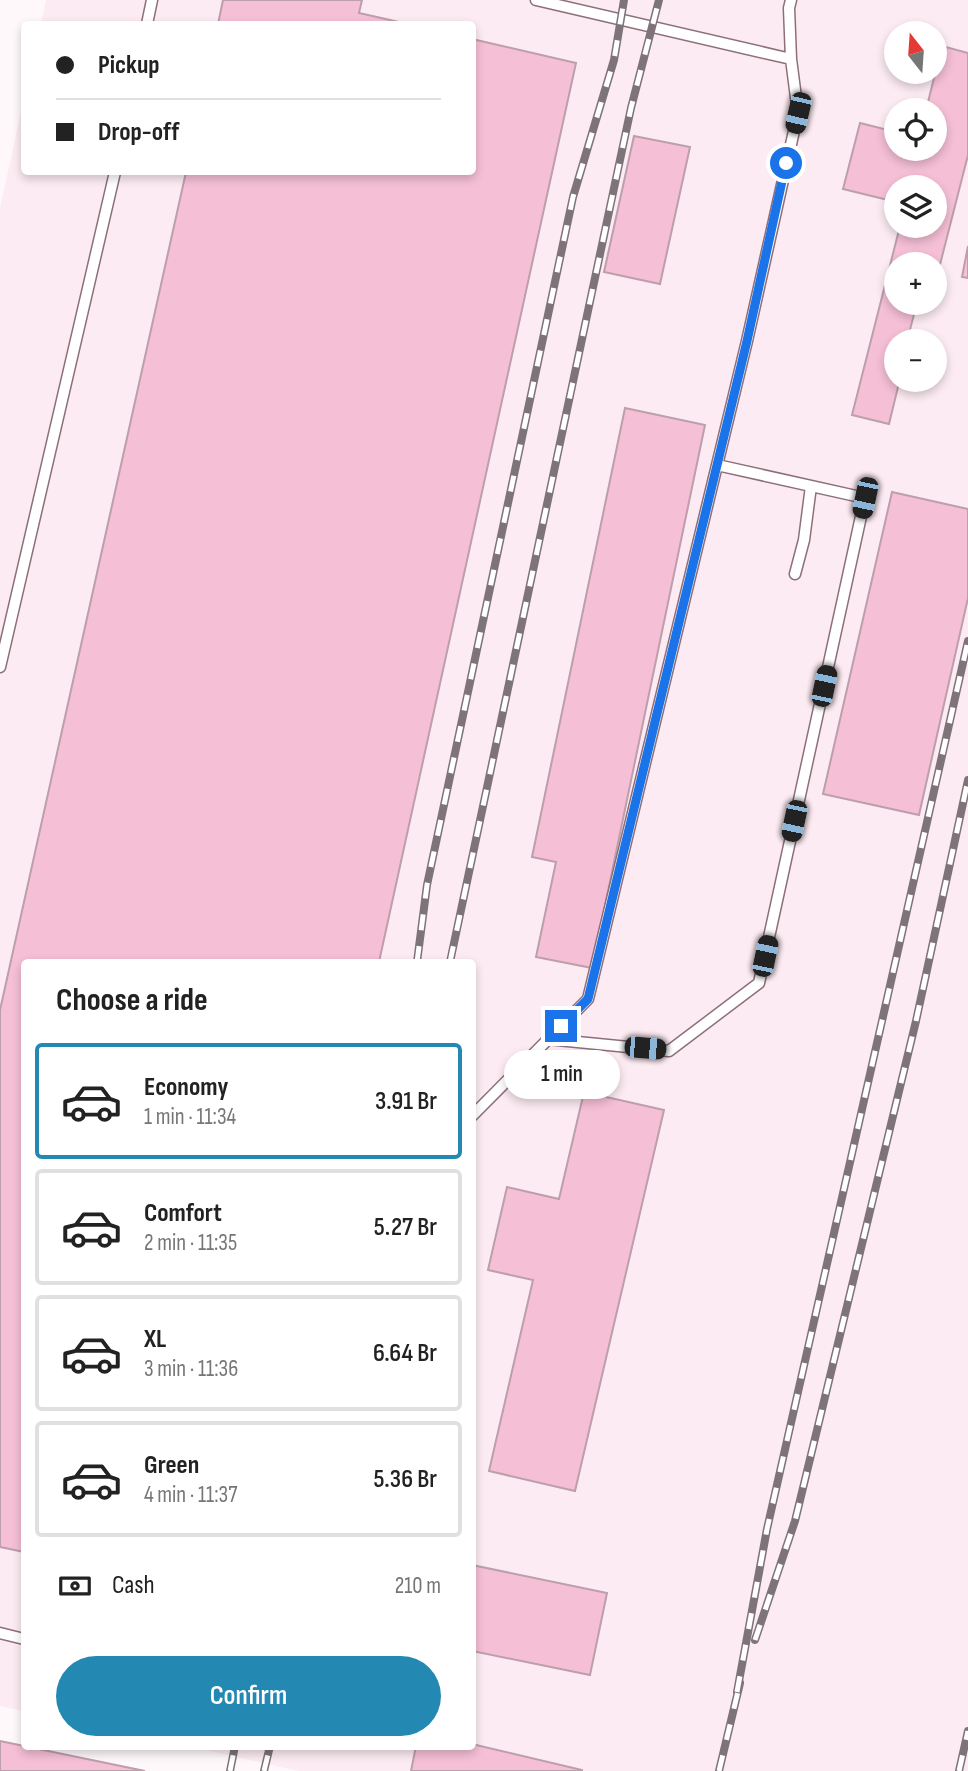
<!DOCTYPE html>
<html lang="en">
<head>
<meta charset="utf-8">
<style>
	:root { --surface:#fff; --page:#f2f2f2; --text:#222; --muted:#767676; --line:#e0e0e0; --accent:#2389b2 }
	body { margin:0; font-family:"Sofia Sans Condensed",sans-serif; background:var(--page); color:var(--text); height:100vh; display:flex; flex-direction:column; font-size:26px; white-space:nowrap }
	* { box-sizing:border-box; margin:0 }
	p { font-size:23px; color:var(--muted) }
	.icon { flex:none; width:38px; height:38px; fill:none; stroke:currentColor; stroke-width:2; stroke-linecap:round; stroke-linejoin:round }
	.map { position:relative; flex:1; overflow:hidden }
	.side { position:absolute; left:21px; top:959px; width:455px; height:791px; display:flex; flex-direction:column; background:var(--surface); border-radius:7px; box-shadow:0 4px 10px #0003 }
	.side>* { flex:none }
	.banner { position:absolute; left:21px; top:21px; width:455px; height:154px; border-radius:7px; box-shadow:0 4px 10px #0003; display:grid; align-content:center; height:154px; padding:0 35px; background:var(--surface) }
	.needle { width:46px; rotate:343deg }
	.fabs { position:absolute; left:884px; top:21px; display:grid; gap:14px }
	.fabs a { display:grid; place-items:center; width:63px; height:63px; border-radius:50%; background:var(--surface); box-shadow:0 4px 10px #0003; font-size:35px }
	.end { position:absolute; width:32px; height:32px; margin:-16px; border:9px solid #1a73e8; background:#fff; box-shadow:0 0 0 4px #fff }
	.from { border-radius:50% }
	.bubble { position:absolute; height:49px; border-radius:24px; background:var(--surface); box-shadow:0 4px 10px #0003; font-size:23px; font-weight:600; line-height:49px; text-align:center }
	.car { position:absolute; width:21px; height:42px; margin:-21px -10px; border-radius:9px; box-shadow:0 0 5px 2px #0007; background:linear-gradient(#222 24%,#8ab4d8 0 40%,#222 0 76%,#8ab4d8 0 86%,#222 0) }
	.banner b { display:flex; align-items:center; gap:24px; height:66px; font-size:26px }
	.banner b+b { border-top:2px solid var(--line) }
	.banner i { width:18px; height:18px; background:var(--text) }
	ul { padding:0; list-style:none }
	li { display:flex; align-items:center; gap:21px; height:116px; margin:0 14px 10px; padding:0 21px; border:4px solid var(--line); border-radius:7px }
	li div { flex:1 }
	li b { display:block; font-size:26px }
	li em { font-style:normal; font-weight:600 }
	li.on { border-color:var(--accent) }
	li>.icon { width:63px; height:63px; stroke-width:1.5 }
	h2 { padding:0 35px; font-size:32px; line-height:84px }
	.pay { display:flex; align-items:center; gap:18px; height:77px; padding:0 35px; font-size:26px }
	.pay p { margin-inline-start:auto }
	.cta { display:flex; gap:14px; margin-top:auto; padding:14px 35px }
	.cta a { flex:1; height:80px; border-radius:42px; background:var(--accent); color:#fff; font-size:28px; font-weight:600; line-height:80px; text-align:center }
	.map>svg:first-child { display:block }
	.built { fill:#fcebf2; fill-rule:evenodd }
	.building { fill:#f5bfd6; stroke:#bd9eab; stroke-width:2 }
	.lines { fill:none; stroke-linecap:round; stroke-linejoin:round }
	.lane-casing { stroke:#8c6f7b; stroke-width:13 }
	.lane { stroke:#fff; stroke-width:10 }
	.rail-casing { stroke:#7e7378; stroke-width:8 }
	.rail { stroke:#fff; stroke-width:5; stroke-dasharray:16; stroke-linecap:butt }
	.route { stroke:#1a73e8; stroke-width:9 }
</style>
</head>
<body>
<div class="map">
<svg width="968" height="1771" viewBox="0 0 968 1771">
	<rect width="100%" height="100%" fill="#fff8fb"/>
	<path class="built" d="M46,0H968V1771H298L192,1747L472,1746V962H24V1711L0,1706V208L24,98V172H472V24H41ZM896,33H934V72H896ZM896,110H934V149H896ZM896,187H934V226H896ZM896,264H934V303H896ZM896,341H934V380H896Z"/>
	<path class="building" d="M223,0H362L359,13L408,24H218Z
		M472,39L576,63L379,962H24V1552L0,1547V1010L186,172H472Z
		M942,46L968,53V155L934,288V264H896V303H917L907,341H896V380H915L914,387L899,383L889,424L852,415L900,226H934V187H896V202L843,189L860,123L896,132V149H934V110H926Z
		M634,136L690,147L660,284L604,272Z
		M968,246V278L962,277Z
		M625,408L705,425L592,968L536,957L556,862L532,857Z
		M892,492L968,509V598L919,815L823,794Z
		M584,1092L664,1110L575,1491L489,1471L533,1280L488,1270L507,1187L559,1199Z
		M472,1565L607,1593L590,1675L472,1651Z
		M0,1741L24,1746L145,1771H0Z
		M472,1744L582,1770V1771H411L416,1746H472Z"/>
	<g class="lines">
		<defs>
			<path id="lane" d="M536,0L791,59
				M147,24L152,0
				M795,574L804,540L811,486
				M0,667L115,172
				M547,1039L669,1051L759,983L865,498L717,465
				M472,1116L588,999L747,341L798,113L791,59L789,8L791,0
				M0,1633L24,1639"/>
		</defs>
		<use href="#lane" class="lane-casing"/>
		<use href="#lane" class="lane"/>
		<defs>
			<path id="rail" d="M417,962L427,885L573,197L614,60L624,0
				M450,962L631,108L659,0
				M755,1640L795,1521L916,1021L968,780
				M737,1692L767,1529L968,641
				M230,1771L235,1746
				M264,1771L270,1746
				M719,1771L740,1683
				M959,1771L968,1731"/>
		</defs>
		<use href="#rail" class="rail-casing"/>
		<use href="#rail" class="rail"/>
	</g>
	<g class="lines">
		<path class="route" d="M561,1026L588,999L747,341L786,163"/>
	</g>
</svg>
<div class="fabs">
<a><svg class="needle" viewBox="-14 -14 28 28"><path d="M0-13l5 13h-10z" fill="#e53935"/><path d="M0 13l5-13h-10z" fill="#767676"/></svg></a>
<a><svg class="icon" aria-label="locate" viewBox="0 0 24 24"><circle cx="12" cy="12" r="6"/><path d="M12 2v4M12 18v4M2 12h4M18 12h4"/></svg></a>
<a><svg class="icon" aria-label="layers" viewBox="0 0 24 24"><path d="M12 4l9 5-9 5-9-5zM3 14l9 5 9-5"/></svg></a>
<a>+</a>
<a>−</a>
</div>
<i class="end from" style="left:786px;top:163px"></i>
<i class="end" style="left:561px;top:1026px"></i>
<div class="bubble" style="left:504px;top:1050px;width:116px">1 min</div>
<i class="car" style="left:798px;top:113px;rotate:193deg"></i>
<i class="car" style="left:865px;top:498px;rotate:192deg"></i>
<i class="car" style="left:824px;top:686px;rotate:12deg"></i>
<i class="car" style="left:794px;top:821px;rotate:192deg"></i>
<i class="car" style="left:765px;top:956px;rotate:12deg"></i>
<i class="car" style="left:645px;top:1048px;rotate:95deg"></i>
<div class="banner">
<b><i class="from"></i>Pickup</b>
<b><i></i>Drop-off</b>
</div>
<section class="side">
<h2>Choose a ride</h2>
<ul>
<li class="on"><svg class="icon" aria-label="car" viewBox="0 0 24 24"><path d="M5 17H2v-5l4-1 3-4h7l3 4 3 1v5h-3M9 17h6M6 11h13"/><circle cx="7" cy="17" r="2"/><circle cx="17" cy="17" r="2"/></svg><div><b>Economy</b><p>1 min · 11:34</p></div><em>3.91 Br</em></li>
<li><svg class="icon" aria-label="car" viewBox="0 0 24 24"><path d="M5 17H2v-5l4-1 3-4h7l3 4 3 1v5h-3M9 17h6M6 11h13"/><circle cx="7" cy="17" r="2"/><circle cx="17" cy="17" r="2"/></svg><div><b>Comfort</b><p>2 min · 11:35</p></div><em>5.27 Br</em></li>
<li><svg class="icon" aria-label="car" viewBox="0 0 24 24"><path d="M5 17H2v-5l4-1 3-4h7l3 4 3 1v5h-3M9 17h6M6 11h13"/><circle cx="7" cy="17" r="2"/><circle cx="17" cy="17" r="2"/></svg><div><b>XL</b><p>3 min · 11:36</p></div><em>6.64 Br</em></li>
<li><svg class="icon" aria-label="car" viewBox="0 0 24 24"><path d="M5 17H2v-5l4-1 3-4h7l3 4 3 1v5h-3M9 17h6M6 11h13"/><circle cx="7" cy="17" r="2"/><circle cx="17" cy="17" r="2"/></svg><div><b>Green</b><p>4 min · 11:37</p></div><em>5.36 Br</em></li>
</ul>
<div class="pay"><svg class="icon" aria-label="cash" viewBox="0 0 24 24"><path d="M3 7h18v10H3z"/><circle cx="12" cy="12" r="2"/></svg>Cash<p>210 m</p></div>
<div class="cta"><a>Confirm</a></div>
</section>
</div>
</body>
</html>
